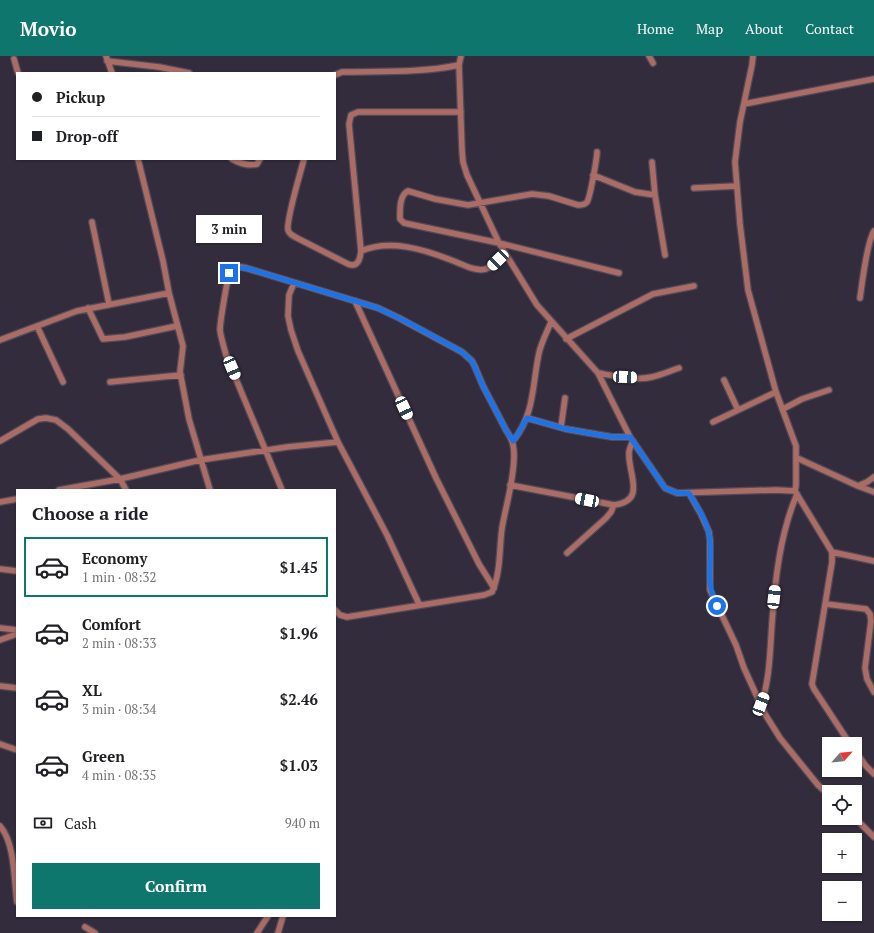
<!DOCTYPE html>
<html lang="en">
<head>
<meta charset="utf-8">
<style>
	:root { --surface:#fff; --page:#f2f2f2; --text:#202124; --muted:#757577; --line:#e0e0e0; --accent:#0f766e }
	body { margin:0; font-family:"PT Serif",serif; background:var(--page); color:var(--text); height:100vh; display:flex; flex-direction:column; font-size:15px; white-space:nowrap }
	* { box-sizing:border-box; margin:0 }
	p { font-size:13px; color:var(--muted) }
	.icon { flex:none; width:22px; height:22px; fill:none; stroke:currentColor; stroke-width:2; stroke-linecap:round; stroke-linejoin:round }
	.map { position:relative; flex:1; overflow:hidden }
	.sheet { position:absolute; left:16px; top:433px; width:320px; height:428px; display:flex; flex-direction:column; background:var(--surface); border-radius:0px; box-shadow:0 1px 3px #0004 }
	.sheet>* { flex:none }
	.guide { position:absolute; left:16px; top:16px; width:320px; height:88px; border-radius:0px; box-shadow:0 1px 3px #0004; display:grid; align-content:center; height:88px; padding:0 16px; background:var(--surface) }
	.needle { width:26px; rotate:63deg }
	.buttons { position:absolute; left:822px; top:681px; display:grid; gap:8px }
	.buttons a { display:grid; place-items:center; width:40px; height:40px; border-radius:0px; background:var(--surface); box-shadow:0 1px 3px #0004; font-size:20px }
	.end { position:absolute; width:18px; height:18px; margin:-9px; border:5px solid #1a73e8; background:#fff; box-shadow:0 0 0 2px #fff }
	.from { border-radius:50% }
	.bubble { position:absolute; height:28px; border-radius:0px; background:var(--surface); box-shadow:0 1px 3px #0004; font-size:13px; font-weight:600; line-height:28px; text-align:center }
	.car { position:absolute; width:12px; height:24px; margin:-12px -6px; border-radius:5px; box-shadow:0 0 3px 1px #0007; background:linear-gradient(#fff 24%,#345 0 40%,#fff 0 76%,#345 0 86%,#fff 0) }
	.guide b { display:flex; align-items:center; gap:14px; height:38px; font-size:15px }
	.guide b+b { border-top:1px solid var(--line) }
	.guide i { width:10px; height:10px; background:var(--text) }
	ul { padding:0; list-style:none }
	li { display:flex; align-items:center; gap:12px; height:60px; margin:0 8px 6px; padding:0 8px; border:2px solid transparent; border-radius:0px }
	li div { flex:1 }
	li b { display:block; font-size:15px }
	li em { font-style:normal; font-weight:600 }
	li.active { border-color:var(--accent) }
	li>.icon { width:36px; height:36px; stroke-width:1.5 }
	h2 { padding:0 16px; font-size:18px; line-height:48px }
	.pay { display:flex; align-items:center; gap:10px; height:44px; padding:0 16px; font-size:15px }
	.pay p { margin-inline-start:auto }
	.primary-button { display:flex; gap:8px; margin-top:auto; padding:8px 16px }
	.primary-button a { flex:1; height:46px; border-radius:0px; background:var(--accent); color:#fff; font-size:16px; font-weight:600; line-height:46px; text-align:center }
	header { display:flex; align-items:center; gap:24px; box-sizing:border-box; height:56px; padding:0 20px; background:var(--accent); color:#fff }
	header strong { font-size:19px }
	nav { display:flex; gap:22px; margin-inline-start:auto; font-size:14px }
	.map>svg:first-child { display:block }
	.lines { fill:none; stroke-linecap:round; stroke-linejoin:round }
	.street-casing { stroke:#514a59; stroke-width:8 }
	.street { stroke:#aa6c64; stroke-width:5.5 }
	.route { stroke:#1a73e8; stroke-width:5 }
</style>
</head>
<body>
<header>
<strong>Movio</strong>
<nav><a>Home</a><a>Map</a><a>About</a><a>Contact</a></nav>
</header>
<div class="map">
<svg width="874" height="877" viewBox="0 0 874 877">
	<rect width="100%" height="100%" fill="#332c3c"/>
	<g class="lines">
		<defs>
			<path id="street" d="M106,0L112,17
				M461,0L459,9L462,94L463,106L467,119L499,187L537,249L598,317L630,381L665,432L677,437L776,434L795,435
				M649,0L653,7
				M753,0L752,9L740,66L735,106L740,168L748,234L776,336L796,390V429L795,435L832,496V506L812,628L814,633L850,688
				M14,3L18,17
				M107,5L159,11L189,17
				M335,19L342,16C381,15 421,17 459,9
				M744,48L874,23
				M597,96C597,102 590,142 587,146C585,149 581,149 578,149L549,140L532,138L468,149L435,143L408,135C399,139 400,155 400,163L404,167L499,187L619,217
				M138,103L163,205L169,237L183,290L180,316L189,363L210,434
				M232,103C239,107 249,110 257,108L260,103
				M304,103C301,115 286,164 288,174C289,178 293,180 297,182L348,208C358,212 360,203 361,195C390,183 423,193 451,204C462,208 475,216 486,213C494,210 500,202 505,197
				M652,106L655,139
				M593,119L635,136L655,139L665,199
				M694,132L737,130
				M92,166L109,248
				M361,195L349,68L351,59L358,56H461
				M294,227L289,239L288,260L291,274L298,295L338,386L387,479L419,548
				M860,242C862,228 867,185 874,175
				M355,245L436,422L479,508L494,532
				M88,252L103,283L125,281L177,270
				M37,270L63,326
				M566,283L653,238L694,230
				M0,284L77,255L169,237
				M598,317C615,320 635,325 652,321C661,319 670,315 679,312
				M724,324L738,354
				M110,326L181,319
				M783,353L802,343L829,334
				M527,362L566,373L612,381H630
				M713,366L776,336
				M561,371L565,342
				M0,385L38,363L46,362L56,364L68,373L120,423L126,434
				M513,385C535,358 532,329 539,297C541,287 547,276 551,266
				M797,402L858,430L867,426L874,421
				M510,429L614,449C647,445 628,418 629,397C629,393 631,389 633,385
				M858,430L874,436
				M59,434L120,423L200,404L287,391L338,386
				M282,434L226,299C224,291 221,282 220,274C220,267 228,216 231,213C235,210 242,211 246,212L378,252L399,262L462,296L472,305L475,311L483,330L506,374C512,383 514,388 514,400C514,424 506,449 502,472C499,494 501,516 492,536L484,539L347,561L340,559L335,554
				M689,437L701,458L709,476L710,485V534L736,589L744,612L765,658L780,682L818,729L829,739
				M0,446L17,443
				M832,496L874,505
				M567,497L606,462L611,456L614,449
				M0,513L17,515
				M826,548L866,553L870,558L871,565L865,612L867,623L874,636
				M0,572L17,574
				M0,584L17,578
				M0,630L17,632
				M761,649C770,623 770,594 772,567C775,524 780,478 797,438
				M0,688L17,694
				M855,695L866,710L874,718
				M855,762L874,781
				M0,770C15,787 14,824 17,846
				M85,871L95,877
				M257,877L268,860
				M278,877L283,860"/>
		</defs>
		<use href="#street" class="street-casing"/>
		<use href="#street" class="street"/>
	</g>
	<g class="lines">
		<path class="route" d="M229,217L234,212H246L378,252L409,267L462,296L472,305L483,330L506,374L513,385L518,378L527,362L566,373L612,381H630L665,432L677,437H689C698,452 709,468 710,485C712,511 705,525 717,550"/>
	</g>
</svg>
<div class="buttons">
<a><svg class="needle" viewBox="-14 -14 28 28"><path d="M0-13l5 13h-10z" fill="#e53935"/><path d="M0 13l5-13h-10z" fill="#757577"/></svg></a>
<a><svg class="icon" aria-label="locate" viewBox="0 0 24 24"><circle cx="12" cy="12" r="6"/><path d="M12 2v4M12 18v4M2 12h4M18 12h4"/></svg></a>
<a>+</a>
<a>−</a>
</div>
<i class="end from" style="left:717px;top:550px"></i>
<i class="end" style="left:229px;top:217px"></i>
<div class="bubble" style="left:196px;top:159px;width:66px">3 min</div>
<i class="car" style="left:498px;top:204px;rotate:226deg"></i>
<i class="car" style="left:232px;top:312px;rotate:157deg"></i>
<i class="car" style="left:625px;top:321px;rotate:93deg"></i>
<i class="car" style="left:404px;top:352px;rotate:155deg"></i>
<i class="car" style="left:587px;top:444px;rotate:281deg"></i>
<i class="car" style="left:774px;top:541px;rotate:6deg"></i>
<i class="car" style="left:761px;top:648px;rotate:21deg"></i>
<div class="guide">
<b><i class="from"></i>Pickup</b>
<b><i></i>Drop-off</b>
</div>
<section class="sheet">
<h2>Choose a ride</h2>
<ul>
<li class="active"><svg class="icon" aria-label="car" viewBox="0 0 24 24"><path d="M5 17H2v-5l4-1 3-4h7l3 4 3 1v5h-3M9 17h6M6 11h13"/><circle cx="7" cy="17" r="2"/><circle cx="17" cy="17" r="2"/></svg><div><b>Economy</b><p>1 min · 08:32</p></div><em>$1.45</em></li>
<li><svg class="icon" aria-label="car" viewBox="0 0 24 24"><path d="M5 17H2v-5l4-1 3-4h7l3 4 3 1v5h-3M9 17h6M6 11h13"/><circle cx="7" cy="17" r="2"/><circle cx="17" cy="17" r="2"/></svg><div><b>Comfort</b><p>2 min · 08:33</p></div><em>$1.96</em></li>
<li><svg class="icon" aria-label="car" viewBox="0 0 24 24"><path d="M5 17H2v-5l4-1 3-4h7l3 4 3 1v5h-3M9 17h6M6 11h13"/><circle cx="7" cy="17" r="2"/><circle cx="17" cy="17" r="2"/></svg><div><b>XL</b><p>3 min · 08:34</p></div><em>$2.46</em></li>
<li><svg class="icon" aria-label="car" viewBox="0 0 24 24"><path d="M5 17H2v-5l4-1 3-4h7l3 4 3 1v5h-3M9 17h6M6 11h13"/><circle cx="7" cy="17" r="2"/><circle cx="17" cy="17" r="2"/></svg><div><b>Green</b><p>4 min · 08:35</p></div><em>$1.03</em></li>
</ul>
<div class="pay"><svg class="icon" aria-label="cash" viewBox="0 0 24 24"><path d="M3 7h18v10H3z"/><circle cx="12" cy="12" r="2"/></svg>Cash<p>940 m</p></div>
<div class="primary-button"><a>Confirm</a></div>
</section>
</div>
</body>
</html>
